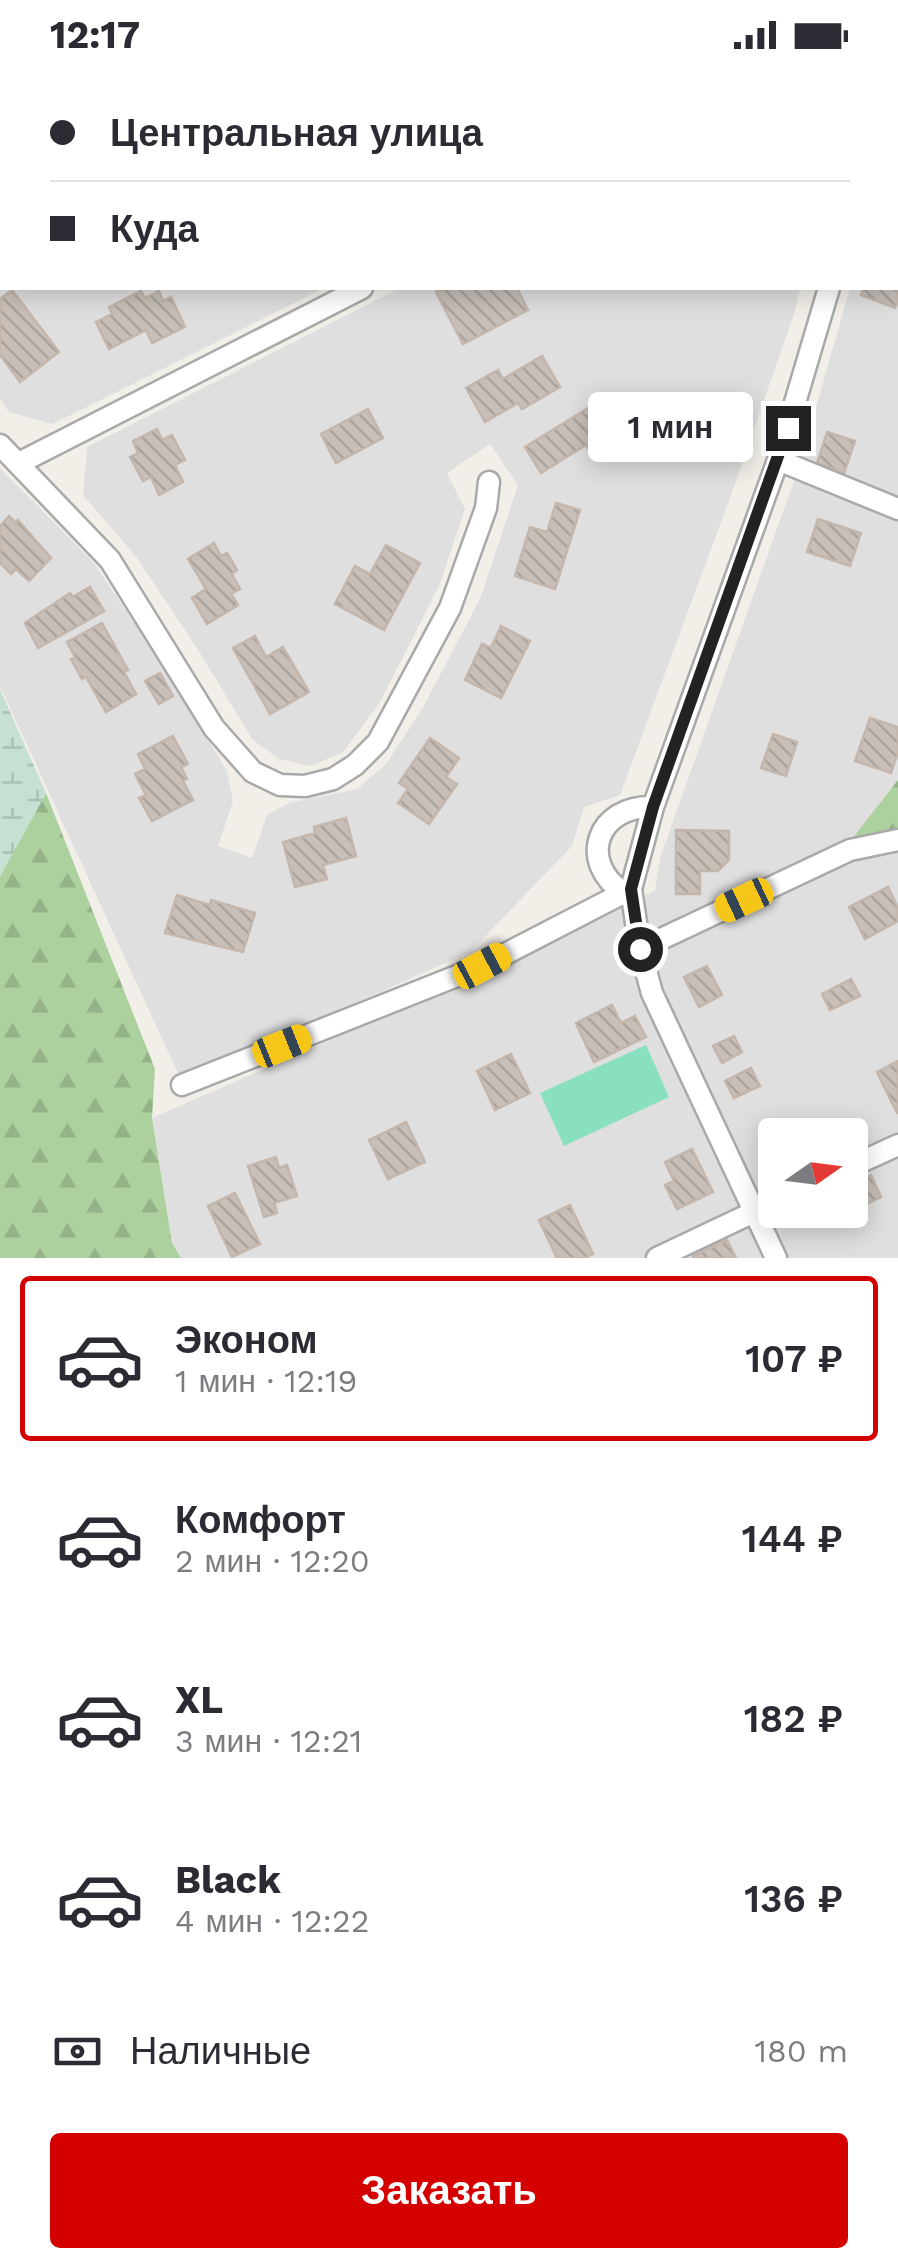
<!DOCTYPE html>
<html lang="ru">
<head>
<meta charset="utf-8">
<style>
	:root { --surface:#fff; --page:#f2f2f3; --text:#2b2b33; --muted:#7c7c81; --line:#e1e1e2; --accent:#d40000 }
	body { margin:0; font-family:"Work Sans",sans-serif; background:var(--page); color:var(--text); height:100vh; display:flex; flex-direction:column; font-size:38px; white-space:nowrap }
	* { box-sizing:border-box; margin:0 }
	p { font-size:32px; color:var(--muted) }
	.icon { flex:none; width:55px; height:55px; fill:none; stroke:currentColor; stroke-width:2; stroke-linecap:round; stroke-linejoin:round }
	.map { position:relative; height:1188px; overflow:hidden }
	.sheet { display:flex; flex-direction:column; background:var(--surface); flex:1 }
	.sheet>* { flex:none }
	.banner { position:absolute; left:0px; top:0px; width:900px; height:220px; box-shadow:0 5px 25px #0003; display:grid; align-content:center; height:220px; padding:0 50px; background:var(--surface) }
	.needle { width:65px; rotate:76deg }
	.tools { position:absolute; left:758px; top:1048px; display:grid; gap:20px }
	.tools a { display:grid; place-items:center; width:110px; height:110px; border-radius:10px; background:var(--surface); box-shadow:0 5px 25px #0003; font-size:50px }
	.end { position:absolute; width:45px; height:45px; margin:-22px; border:12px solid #222; background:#fff; box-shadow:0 0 0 5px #fff }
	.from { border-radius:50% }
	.bubble { position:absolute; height:70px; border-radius:10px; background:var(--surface); box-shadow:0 5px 25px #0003; font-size:32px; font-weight:600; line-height:70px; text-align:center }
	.car { position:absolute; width:30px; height:60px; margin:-30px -15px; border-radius:12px; box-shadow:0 0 8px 2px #0007; background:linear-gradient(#f5c518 24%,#345 0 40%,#f5c518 0 76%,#345 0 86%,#f5c518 0) }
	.banner b { display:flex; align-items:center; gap:35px; height:95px; font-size:38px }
	.banner b+b { border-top:2px solid var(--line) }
	.banner i { width:25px; height:25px; background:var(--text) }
	ul { padding:18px 0 0; list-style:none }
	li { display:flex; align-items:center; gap:30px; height:165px; margin:0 20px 15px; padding:0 30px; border:5px solid transparent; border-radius:10px }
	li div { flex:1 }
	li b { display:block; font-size:38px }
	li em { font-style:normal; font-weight:600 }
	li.active { border-color:var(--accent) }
	li>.icon { width:90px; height:90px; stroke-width:1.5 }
	.pay { display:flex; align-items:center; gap:25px; height:110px; padding:0 50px; font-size:38px }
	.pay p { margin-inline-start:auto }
	.cta { display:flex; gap:20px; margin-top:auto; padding:20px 50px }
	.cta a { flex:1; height:115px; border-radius:10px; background:var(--accent); color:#fff; font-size:40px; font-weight:600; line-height:115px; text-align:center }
	.status { display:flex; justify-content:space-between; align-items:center; height:70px; padding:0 50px; background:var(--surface); direction:ltr }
	.status svg { height:28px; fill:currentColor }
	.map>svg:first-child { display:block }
	.residential { fill:#e0dfdf; fill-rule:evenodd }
	.forest { fill:url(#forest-firs) }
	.wetland { fill:url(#wetland-marsh) }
	.pitch { fill:#88e0be }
	.building { fill:url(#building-back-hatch); stroke:#c4b6ab; stroke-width:2.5 }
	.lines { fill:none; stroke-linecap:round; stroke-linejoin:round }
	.minor-casing { stroke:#a9a9a9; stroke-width:25 }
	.minor { stroke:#fff; stroke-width:20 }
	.route { stroke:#222; stroke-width:12 }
</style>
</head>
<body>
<div class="status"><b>12:17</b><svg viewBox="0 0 49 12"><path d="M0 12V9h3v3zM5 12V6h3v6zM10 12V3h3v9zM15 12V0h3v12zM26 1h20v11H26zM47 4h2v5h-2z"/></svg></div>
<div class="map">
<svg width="898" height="1188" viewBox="0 0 898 1188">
	<defs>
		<pattern id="forest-firs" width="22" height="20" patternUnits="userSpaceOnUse" patternTransform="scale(2.5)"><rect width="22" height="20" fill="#add19e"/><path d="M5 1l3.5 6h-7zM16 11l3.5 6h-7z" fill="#95b388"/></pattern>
		<pattern id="wetland-marsh" width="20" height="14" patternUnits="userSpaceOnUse" patternTransform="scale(2.5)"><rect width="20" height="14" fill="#c6e0d4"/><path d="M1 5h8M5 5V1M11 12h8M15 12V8" fill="none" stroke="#aac0b6"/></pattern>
		<pattern id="building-back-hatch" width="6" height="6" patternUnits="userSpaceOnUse" patternTransform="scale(2.5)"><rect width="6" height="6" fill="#c7bfb8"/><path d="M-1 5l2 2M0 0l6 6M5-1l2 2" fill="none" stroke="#aba49e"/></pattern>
	</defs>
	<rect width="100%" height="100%" fill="#f2efe9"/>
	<path class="residential" d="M0,0H524V2H2V218H324L53,354L9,342L0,329Z
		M898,193V1188H181L172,1173L152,1048L488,901L611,839L655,821L660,788L800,394L850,218H898ZM775,1065H850V1140H775Z
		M400,218H800L795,241L730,428L620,725L584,737L572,776L470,882L181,1010L0,616V398L93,492L160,590L227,701L233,731L218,776L252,788L267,745L289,733L357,719L386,694L421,641L480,529L518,415L490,374L447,403L465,439L439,516L379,634L343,682L311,696L279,689L252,669L197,578L137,488L83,425L87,377Z"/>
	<path class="forest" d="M898,710V764L848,774Z
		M46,723L155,999L152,1048L172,1173L181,1188H0V806Z"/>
	<path class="wetland" d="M0,619L46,723L0,806Z"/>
	<path class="pitch" d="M646,975L669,1027L564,1076L540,1023Z"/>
	<path class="building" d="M898,209V231L895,238L861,225L864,218H898Z
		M444,218H517L528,240L463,274L436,222Z
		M12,220L59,282L20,312L0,285V229Z
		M141,221L145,228L159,221L163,231L171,227L185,257L152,273L146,260L109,279L96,252L112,244L109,237Z
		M542,286L560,317L522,339L518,333L485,352L466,318L498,300L503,309Z
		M598,332L622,372L595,389L586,375L541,403L525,377Z
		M368,339L383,368L336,393L321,364Z
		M157,359L162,370L172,365L185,390L175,395L183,412L159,425L151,407L143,411L130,387L138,383L133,371Z
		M827,362L855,371L844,403L817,393Z
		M556,433L580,440L555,519L515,506L530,457L547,462Z
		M9,446L16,453L18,450L51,488L29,511L16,499L11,504L0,493V456Z
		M818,449L861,463L850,496L807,482Z
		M214,473L221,486L227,483L237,500L232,504L240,519L231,524L238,535L207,554L192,528L206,519L188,489Z
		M386,475L420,493L384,560L335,534L355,496L370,504Z
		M90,517L104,541L38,578L25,553L70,523L72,527Z
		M102,553L128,600L124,602L136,624L106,642L86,607L82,609L71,589L75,587L67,572Z
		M501,556L530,571L501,628L465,610L482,574L491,578Z
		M255,566L266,587L283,577L309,622L270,644L233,578Z
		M160,603L173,626L159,634L145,611Z
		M870,648L898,657V682L891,703L855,691Z
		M773,664L797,672L786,706L761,698Z
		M173,666L188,694L181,697L187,709L183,711L193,730L152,751L139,728L146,725L135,704L145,699L138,684Z
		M430,668L459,688L446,707L457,714L429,754L398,733L408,719L399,713Z
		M346,748L356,786L323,795L327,809L295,817L283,772L315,763L314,757Z
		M676,760L729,761V790L718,801H700V824H676Z
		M888,817L898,838V851L865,869L849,837Z
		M177,825L210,835L211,830L255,843L243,882L165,863Z
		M707,896L722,925L699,937L684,907Z
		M851,909L860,926L830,940L822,924Z
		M612,935L621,953L635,946L646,967L594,992L576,953Z
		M734,966L742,982L722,993L713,976Z
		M511,984L530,1023L495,1040L477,1001Z
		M898,991V1043H897L877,1002Z
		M751,998L760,1016L734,1028L725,1011Z
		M831,1050L838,1065H802Z
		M406,1052L425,1092L388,1109L369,1070Z
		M692,1079L713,1122L677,1139L665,1115L674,1111L665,1092Z
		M276,1087L279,1098L287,1095L297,1126L274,1133L277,1143L264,1147L248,1096Z
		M871,1105L881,1127L850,1142V1115Z
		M235,1123L260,1174L232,1187L208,1136Z
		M570,1135L593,1184L584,1188H557L539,1150Z
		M727,1170L736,1188H693V1186Z"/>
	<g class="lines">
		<defs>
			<path id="minor" d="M536,0V2
				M878,2L879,0
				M0,375L110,490L214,658L253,702L280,715L305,716L333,709L355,695L378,672L450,538L486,438L489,412
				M778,390L898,439
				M19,393L362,218
				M624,823C577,792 597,735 653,737
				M640,879L850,780L898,770
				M182,1015L482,896L631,819
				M850,1097L898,1075
				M657,1188L775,1132
				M776,1188L652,923L640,879L631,819L653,737L778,390L829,218"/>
		</defs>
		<use href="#minor" class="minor-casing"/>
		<use href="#minor" class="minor"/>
	</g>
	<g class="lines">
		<path class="route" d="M640,879L631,819L653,737L788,358"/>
	</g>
</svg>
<div class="tools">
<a><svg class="needle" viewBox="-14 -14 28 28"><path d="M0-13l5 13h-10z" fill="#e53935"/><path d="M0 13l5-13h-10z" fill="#7c7c81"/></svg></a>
</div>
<i class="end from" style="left:640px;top:879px"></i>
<i class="end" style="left:788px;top:358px"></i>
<div class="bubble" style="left:588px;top:322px;width:165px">1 мин</div>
<i class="car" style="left:744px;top:830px;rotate:245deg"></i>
<i class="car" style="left:482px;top:896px;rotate:62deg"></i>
<i class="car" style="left:282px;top:976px;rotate:68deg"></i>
<div class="banner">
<b><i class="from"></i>Центральная улица</b>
<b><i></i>Куда</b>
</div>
</div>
<section class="sheet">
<ul>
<li class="active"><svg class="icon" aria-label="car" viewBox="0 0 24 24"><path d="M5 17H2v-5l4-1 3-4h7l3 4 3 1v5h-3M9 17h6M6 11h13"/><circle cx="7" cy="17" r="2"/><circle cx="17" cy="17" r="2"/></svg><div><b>Эконом</b><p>1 мин · 12:19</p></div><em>107 ₽</em></li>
<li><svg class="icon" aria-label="car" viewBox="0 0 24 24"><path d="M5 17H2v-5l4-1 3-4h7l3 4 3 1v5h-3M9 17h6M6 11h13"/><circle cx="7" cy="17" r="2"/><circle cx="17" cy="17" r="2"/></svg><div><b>Комфорт</b><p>2 мин · 12:20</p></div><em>144 ₽</em></li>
<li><svg class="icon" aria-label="car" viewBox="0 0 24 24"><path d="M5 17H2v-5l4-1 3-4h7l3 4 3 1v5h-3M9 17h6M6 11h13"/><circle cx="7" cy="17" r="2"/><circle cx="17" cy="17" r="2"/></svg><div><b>XL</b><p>3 мин · 12:21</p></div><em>182 ₽</em></li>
<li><svg class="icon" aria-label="car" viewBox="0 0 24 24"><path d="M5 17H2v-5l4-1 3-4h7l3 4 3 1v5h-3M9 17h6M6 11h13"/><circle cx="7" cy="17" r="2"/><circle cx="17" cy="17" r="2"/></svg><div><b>Black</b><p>4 мин · 12:22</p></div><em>136 ₽</em></li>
</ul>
<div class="pay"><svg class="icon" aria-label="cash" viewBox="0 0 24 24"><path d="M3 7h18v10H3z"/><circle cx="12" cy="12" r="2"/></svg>Наличные<p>180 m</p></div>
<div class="cta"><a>Заказать</a></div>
</section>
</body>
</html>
